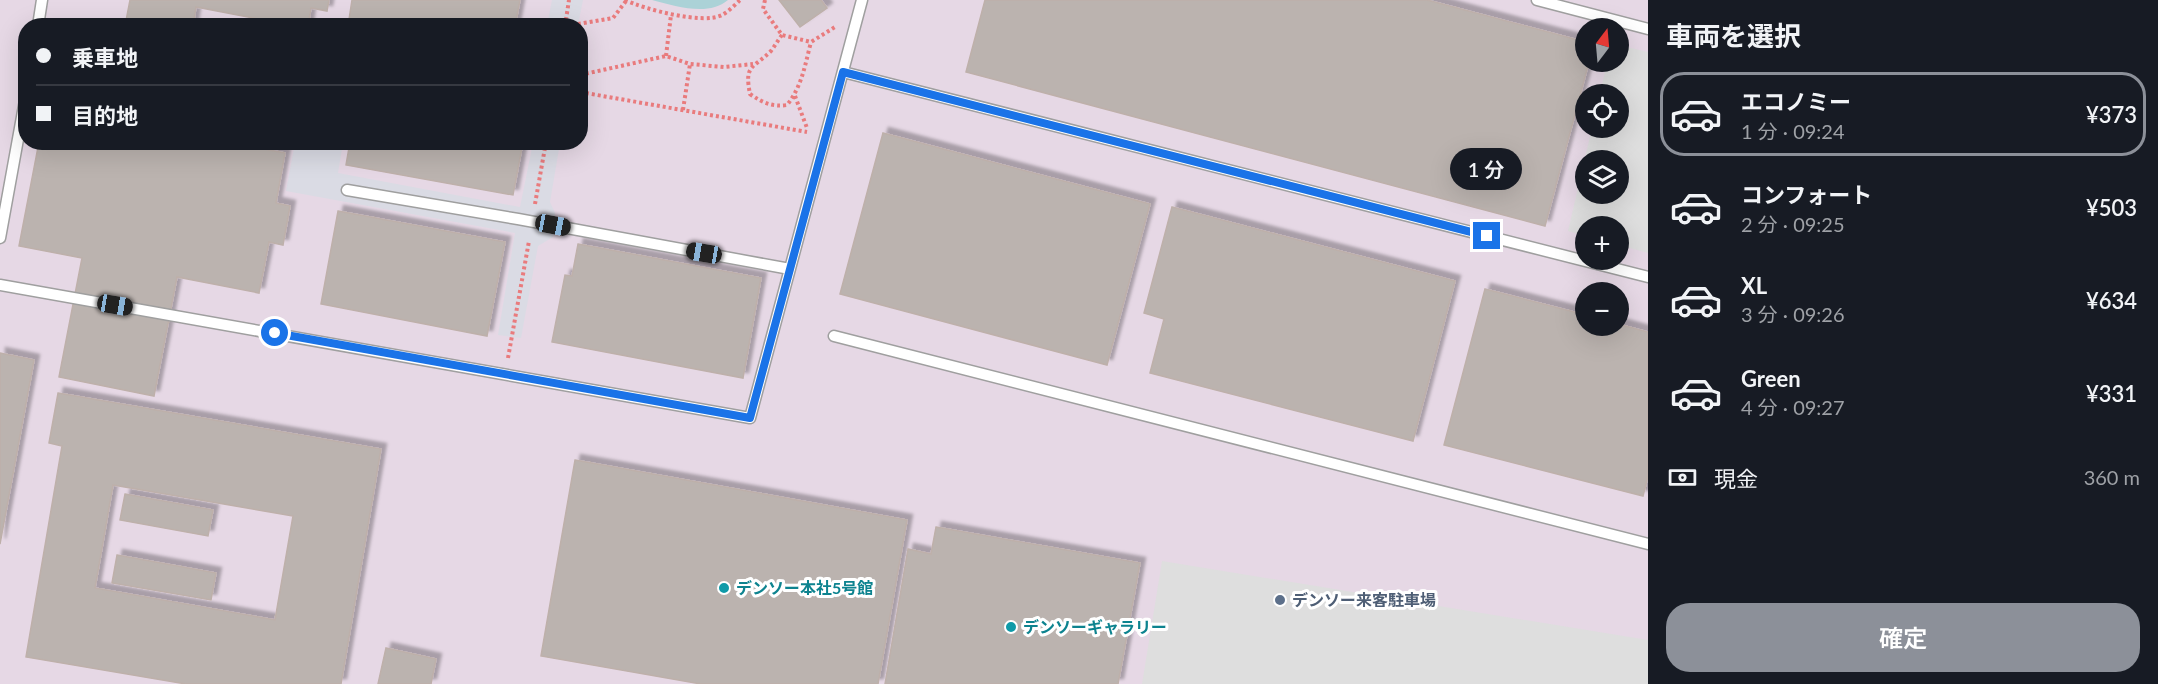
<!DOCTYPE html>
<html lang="ja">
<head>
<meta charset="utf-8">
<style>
	:root { --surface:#171b24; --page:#242831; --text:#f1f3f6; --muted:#9ea1a6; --line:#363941; --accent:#8c9099 }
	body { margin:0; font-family:Lato,"Noto Sans JP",sans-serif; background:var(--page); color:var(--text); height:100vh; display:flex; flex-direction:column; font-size:22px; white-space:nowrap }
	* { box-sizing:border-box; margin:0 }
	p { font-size:20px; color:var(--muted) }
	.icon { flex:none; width:33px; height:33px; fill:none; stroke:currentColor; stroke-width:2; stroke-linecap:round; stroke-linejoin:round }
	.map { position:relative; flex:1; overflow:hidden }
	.panel { display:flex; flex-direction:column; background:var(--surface); width:510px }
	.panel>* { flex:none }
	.top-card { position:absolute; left:18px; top:18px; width:570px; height:132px; border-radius:24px; box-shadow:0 6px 24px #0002; display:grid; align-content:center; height:132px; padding:0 18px; background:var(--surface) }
	.needle { width:39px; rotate:16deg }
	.fabs { position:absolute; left:1575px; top:18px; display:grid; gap:12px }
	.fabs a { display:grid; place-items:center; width:54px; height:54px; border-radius:50%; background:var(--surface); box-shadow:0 6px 24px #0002; font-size:30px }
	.end { position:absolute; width:27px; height:27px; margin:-14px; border:8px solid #1a73e8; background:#fff; box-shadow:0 0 0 3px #fff }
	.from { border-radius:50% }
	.bubble { position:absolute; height:42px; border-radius:21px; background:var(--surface); box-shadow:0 6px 24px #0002; font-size:20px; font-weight:600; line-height:42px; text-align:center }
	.car { position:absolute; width:18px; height:36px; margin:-18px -9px; border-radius:8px; box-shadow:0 0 4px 2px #0007; background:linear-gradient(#222 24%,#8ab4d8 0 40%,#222 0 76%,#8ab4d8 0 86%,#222 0) }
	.top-card b { display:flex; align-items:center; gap:21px; height:57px; font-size:22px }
	.top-card b+b { border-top:2px solid var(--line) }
	.top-card i { width:15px; height:15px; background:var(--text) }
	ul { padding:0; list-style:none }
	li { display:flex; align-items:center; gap:18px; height:84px; margin:0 12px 9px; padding:0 6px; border:3px solid transparent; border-radius:24px }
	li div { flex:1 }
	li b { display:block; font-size:22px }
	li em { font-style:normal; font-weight:600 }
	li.active { border-color:var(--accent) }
	li>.icon { width:54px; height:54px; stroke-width:1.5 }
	h2 { padding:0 18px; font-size:27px; line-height:72px }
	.pay { display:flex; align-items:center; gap:15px; height:66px; padding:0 18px; font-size:22px }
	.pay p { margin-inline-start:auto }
	.action { display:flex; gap:12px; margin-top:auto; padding:12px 18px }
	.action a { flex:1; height:69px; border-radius:24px; background:var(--accent); color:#fff; font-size:24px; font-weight:600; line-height:69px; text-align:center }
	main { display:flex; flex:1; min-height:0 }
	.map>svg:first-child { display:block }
	.industrial { fill:#e6d8e5; fill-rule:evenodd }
	.parking { fill:#dedede; fill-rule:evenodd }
	.plaza { fill:#dadbe4 }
	.water { fill:#abd2d7 }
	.building { fill:#bbb3af; stroke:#beb0aa; stroke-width:1.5; fill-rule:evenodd; filter:url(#shadow) }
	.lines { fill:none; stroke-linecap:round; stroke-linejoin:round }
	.lane-casing { stroke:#9f9f9f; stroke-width:13 }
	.path { stroke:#e97b7d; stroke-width:4; stroke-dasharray:3 3; stroke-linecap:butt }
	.lane { stroke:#fff; stroke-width:10 }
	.route { stroke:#1a73e8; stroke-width:8 }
	.culture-dot { fill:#0f9aa8; stroke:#fff; stroke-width:2 }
	.service-dot { fill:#5c6f8a; stroke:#fff; stroke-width:2 }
	.labels { text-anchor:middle; stroke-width:6; stroke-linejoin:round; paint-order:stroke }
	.culture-label { font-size:16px; font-weight:bold; fill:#0d838f; stroke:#fff; text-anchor:start }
	.service-label { font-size:16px; font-weight:bold; fill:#4e5e75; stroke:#fff; text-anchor:start }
</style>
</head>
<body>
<main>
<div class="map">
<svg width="1648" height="684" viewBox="0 0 1648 684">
	<defs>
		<filter id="shadow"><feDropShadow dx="5.5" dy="-5.5" stdDeviation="1.5" flood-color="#0004"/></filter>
	</defs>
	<rect width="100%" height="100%" fill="#eeeae6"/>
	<path class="industrial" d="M0,0H1648V684H0ZM26,26H580V142H26ZM1586,28H1618V62H1586ZM1586,94H1618V128H1586ZM1586,160H1618V194H1586ZM1586,226H1618V260H1586ZM1586,292H1618V326H1586Z"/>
	<path class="parking" d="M1618,45L1648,52V253L1619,245L1618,226H1586L1585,236L1568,231L1592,128H1618V94H1600L1607,62H1618ZM1586,160H1618V194H1586Z
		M1162,561L1648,640V684H1142Z"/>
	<path class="plaza" d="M552,0H583L578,25H547Z
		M265,143H343L338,173L520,207L533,143H560L550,202L555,213L553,237L538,246L521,338L498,335L515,233L286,191L294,148Z"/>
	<path class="water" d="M652,0H728C708,17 676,6 652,0Z"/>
	<path class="building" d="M130,0H329L327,11L311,8L308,26H294L196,7L193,26H125Z
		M352,0H520L515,26H348Z
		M779,0H821L827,8L800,27Z
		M985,0H1427L1586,42V62H1589L1545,226L966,72Z
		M883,133L1150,204L1107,365L840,294Z
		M39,142H229L285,153L276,203L290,206L283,245L269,242L259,293L177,277L154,396L59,377L82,258L19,246Z
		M350,142H523L513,195L346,165Z
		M1172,207L1455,281L1413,441L1150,373L1164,319L1144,313Z
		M338,211L505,242L487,336L321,304Z
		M578,244L761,278L743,378L552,342L565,275L572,276Z
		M1485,289L1586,315V326H1618V324L1648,332V476L1643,496L1444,445Z
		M0,353L34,360L0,544Z
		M58,393L381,449L341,684H186L26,657L62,446L49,443ZM113,485L293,516L275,620L95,588Z
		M575,460L907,520L878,684H701L541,656Z
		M125,494L213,510L208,536L120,520Z
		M936,527L1140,563L1118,684H885L908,549L931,554Z
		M117,555L216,573L211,600L112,583Z
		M386,648L436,659L431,684H378Z"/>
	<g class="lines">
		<defs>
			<path id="lane" d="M1537,0L1648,29
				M38,26L42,0
				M843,72L1648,277
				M347,190L518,219L790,269
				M0,238L26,95
				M0,285L750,418L862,0
				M834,336L1648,544"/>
		</defs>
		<use href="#lane" class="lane-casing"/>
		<path class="path" d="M625,0C644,9 703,25 722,15C728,12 735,5 740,0
			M765,0L763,9L782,35L811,42L835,27
			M566,22L578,24L613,18L626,1
			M565,26L569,0
			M782,35C778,40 775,46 771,51C753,69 744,64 750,94C763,103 772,107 787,105C802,86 805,65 811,42
			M666,56L671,15
			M580,75L666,56L690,64L724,67L753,64
			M580,92L807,132
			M795,96L807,128
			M683,110L690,64
			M535,204L546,142
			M508,358L529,241"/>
		<use href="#lane" class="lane"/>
	</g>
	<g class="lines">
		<path class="route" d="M275,333L750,418L843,72L1487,236"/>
	</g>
	<g class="culture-dot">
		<circle cx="724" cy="588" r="6"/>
		<circle cx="1011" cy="627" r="6"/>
	</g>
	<circle class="service-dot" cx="1280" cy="600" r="6"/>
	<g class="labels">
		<g class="culture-label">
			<text x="736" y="594">デンソー本社5号館</text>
			<text x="1023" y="633">デンソーギャラリー</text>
		</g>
		<g class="service-label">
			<text x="1292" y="606">デンソー来客駐車場</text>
		</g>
	</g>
</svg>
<div class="fabs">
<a><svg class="needle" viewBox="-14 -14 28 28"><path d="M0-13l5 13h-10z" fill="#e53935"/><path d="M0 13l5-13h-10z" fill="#9ea1a6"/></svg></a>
<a><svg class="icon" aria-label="locate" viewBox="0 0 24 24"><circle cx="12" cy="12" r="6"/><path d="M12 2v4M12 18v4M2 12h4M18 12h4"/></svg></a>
<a><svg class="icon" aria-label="layers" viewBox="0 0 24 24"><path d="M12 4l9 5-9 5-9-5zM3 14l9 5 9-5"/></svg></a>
<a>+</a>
<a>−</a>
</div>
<i class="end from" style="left:275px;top:333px"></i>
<i class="end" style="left:1487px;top:236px"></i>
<div class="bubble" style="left:1450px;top:148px;width:72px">1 分</div>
<i class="car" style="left:553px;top:225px;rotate:101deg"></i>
<i class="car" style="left:704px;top:253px;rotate:280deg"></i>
<i class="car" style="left:115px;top:305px;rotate:100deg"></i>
<div class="top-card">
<b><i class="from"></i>乗車地</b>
<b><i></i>目的地</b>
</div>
</div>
<section class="panel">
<h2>車両を選択</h2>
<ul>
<li class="active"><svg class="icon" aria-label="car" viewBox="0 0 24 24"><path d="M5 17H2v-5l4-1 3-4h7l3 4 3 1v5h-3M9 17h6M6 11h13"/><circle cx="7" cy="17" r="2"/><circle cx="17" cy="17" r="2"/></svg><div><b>エコノミー</b><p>1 分 · 09:24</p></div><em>¥373</em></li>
<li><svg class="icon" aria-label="car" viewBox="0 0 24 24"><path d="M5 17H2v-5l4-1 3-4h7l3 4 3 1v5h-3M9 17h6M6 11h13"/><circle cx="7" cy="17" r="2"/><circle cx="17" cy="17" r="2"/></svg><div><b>コンフォート</b><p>2 分 · 09:25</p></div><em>¥503</em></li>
<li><svg class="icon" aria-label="car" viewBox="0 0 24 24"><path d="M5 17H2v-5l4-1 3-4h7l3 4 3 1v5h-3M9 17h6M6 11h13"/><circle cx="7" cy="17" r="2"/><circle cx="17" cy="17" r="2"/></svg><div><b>XL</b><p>3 分 · 09:26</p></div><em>¥634</em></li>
<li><svg class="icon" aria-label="car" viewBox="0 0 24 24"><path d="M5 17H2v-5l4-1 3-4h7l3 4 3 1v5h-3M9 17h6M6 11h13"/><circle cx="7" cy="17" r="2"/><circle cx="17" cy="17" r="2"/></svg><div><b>Green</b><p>4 分 · 09:27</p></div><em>¥331</em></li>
</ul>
<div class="pay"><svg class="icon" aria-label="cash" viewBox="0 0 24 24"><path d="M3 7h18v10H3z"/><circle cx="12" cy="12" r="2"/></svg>現金<p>360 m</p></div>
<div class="action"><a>確定</a></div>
</section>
</main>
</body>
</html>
